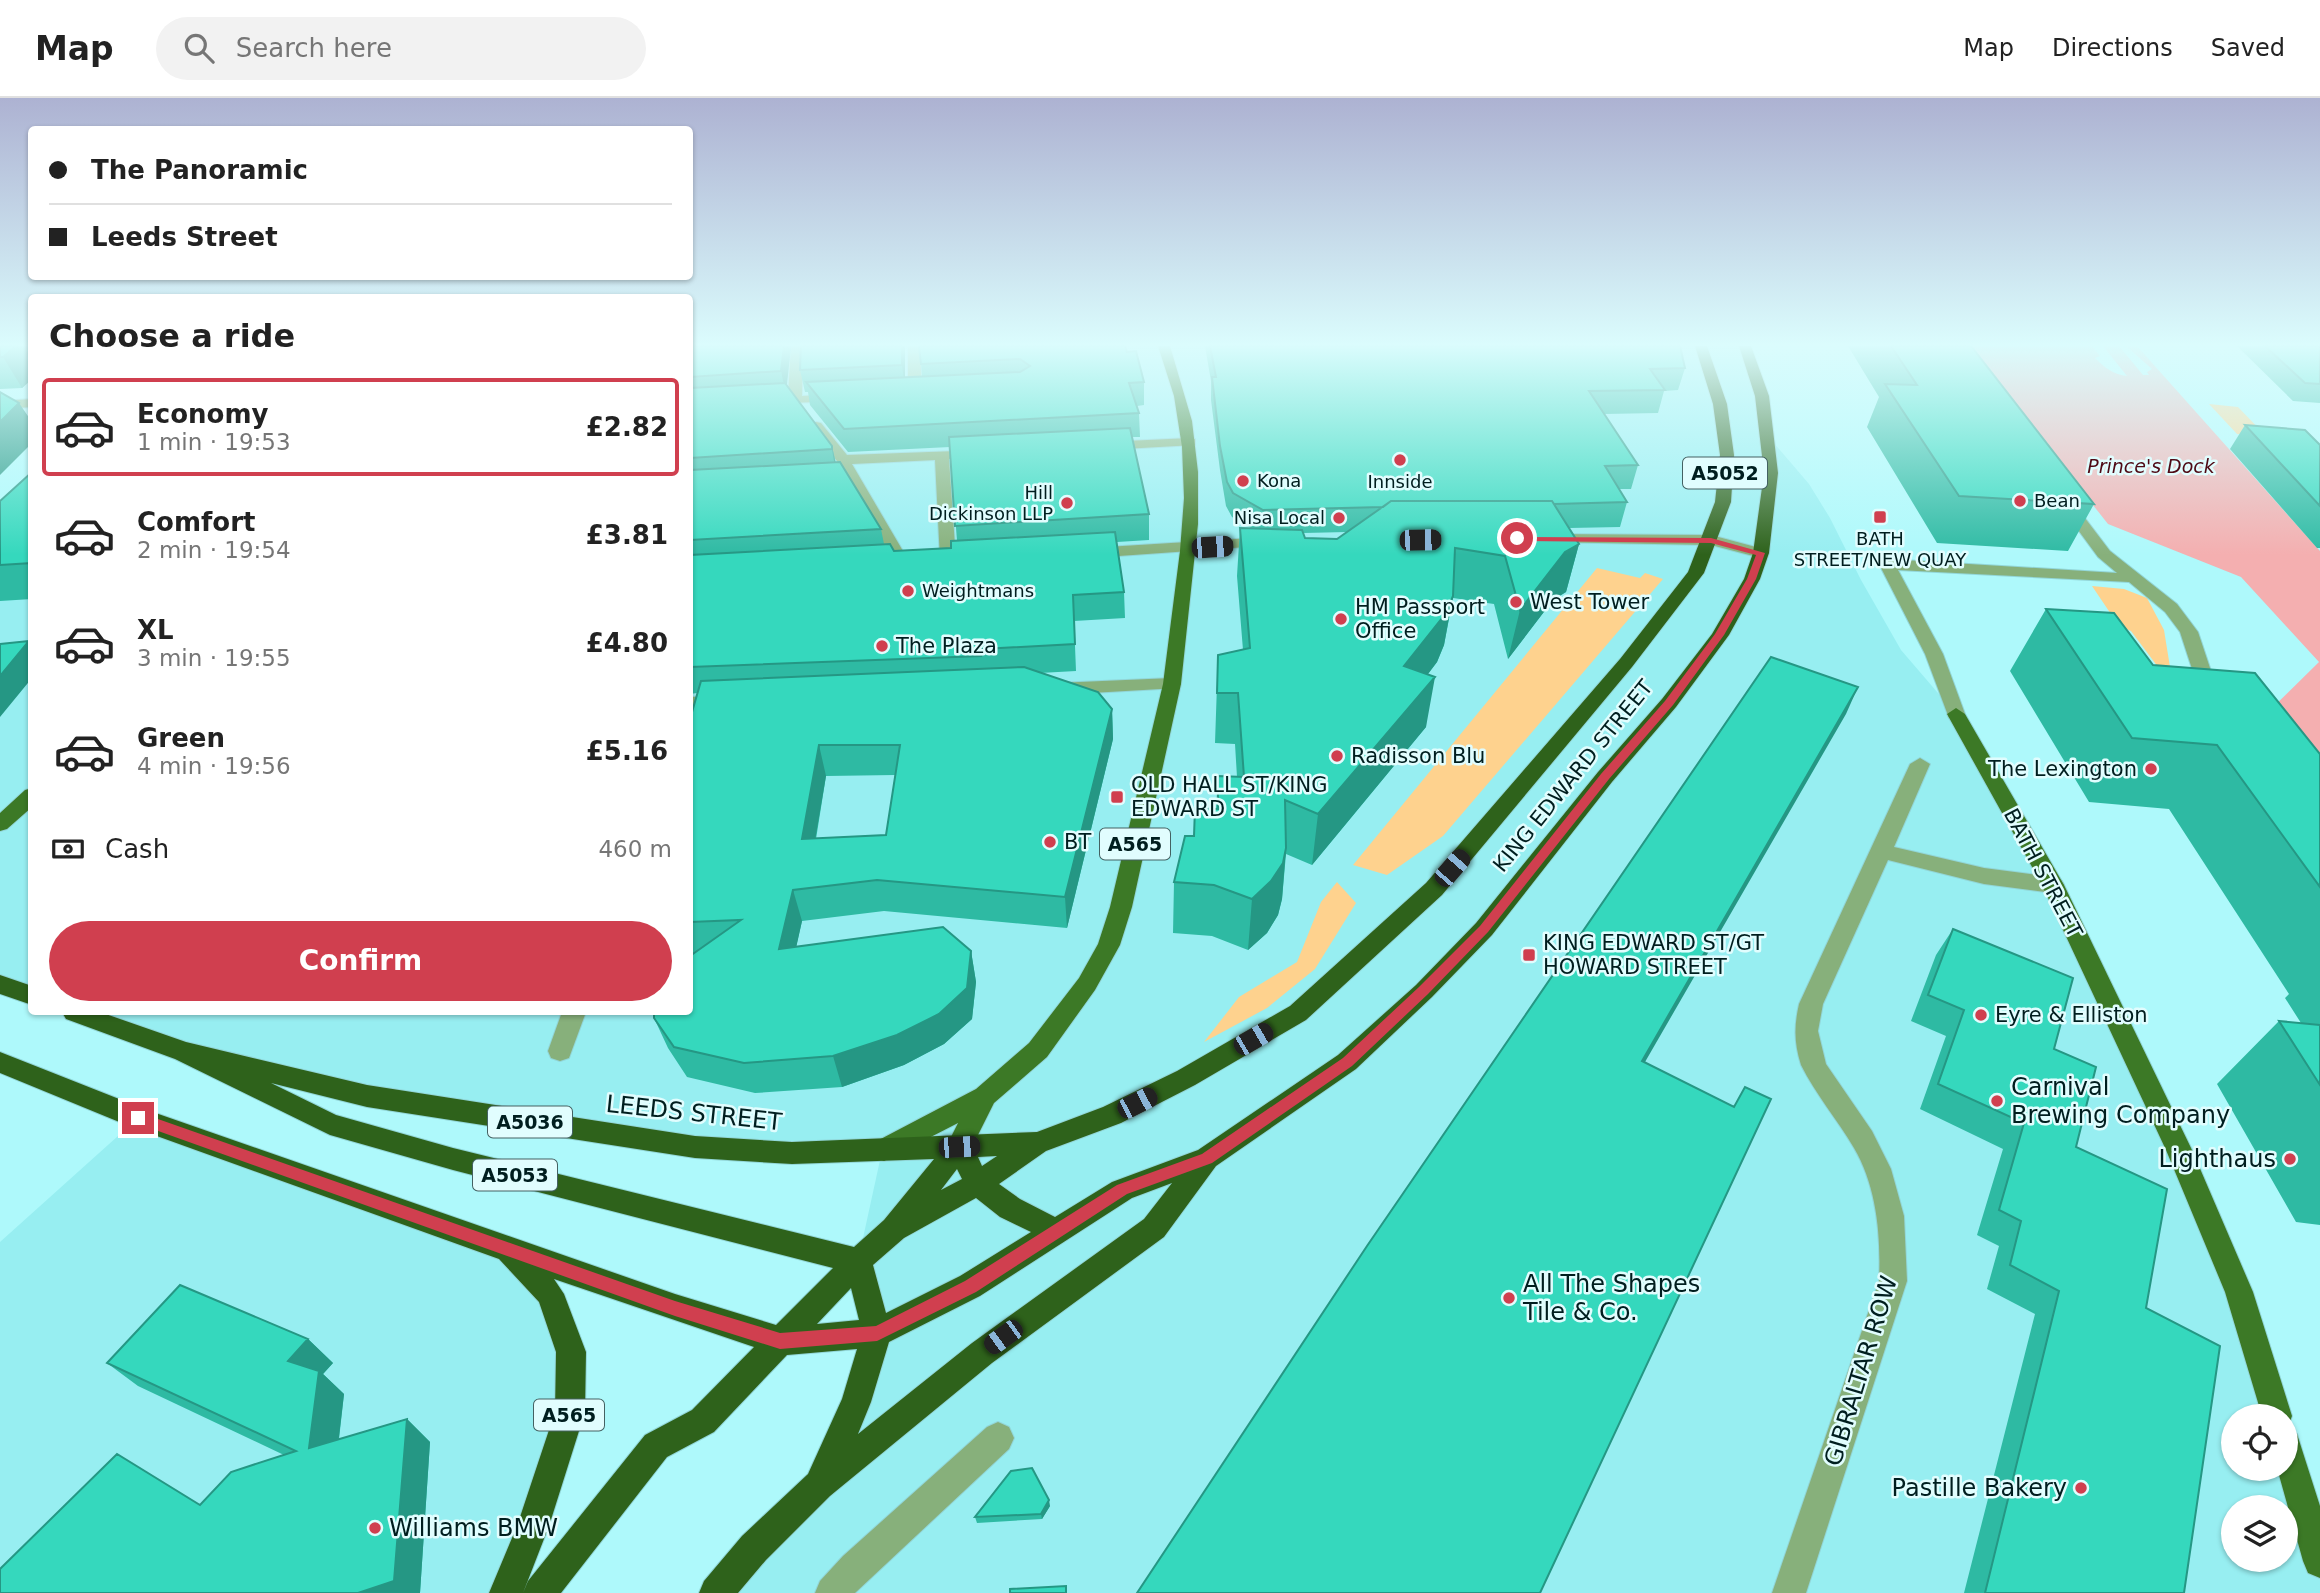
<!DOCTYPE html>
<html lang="en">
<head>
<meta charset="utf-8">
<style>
	:root { --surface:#fff; --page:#f2f2f2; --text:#222; --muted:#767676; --line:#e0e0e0; --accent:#d03f4f }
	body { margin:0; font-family:"DejaVu Sans",sans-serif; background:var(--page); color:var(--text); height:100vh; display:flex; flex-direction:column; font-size:26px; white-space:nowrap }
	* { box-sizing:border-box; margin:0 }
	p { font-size:23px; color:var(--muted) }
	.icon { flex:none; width:38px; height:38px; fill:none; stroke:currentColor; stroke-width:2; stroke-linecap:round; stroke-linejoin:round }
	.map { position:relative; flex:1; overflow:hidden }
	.details { position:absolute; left:28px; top:196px; width:665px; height:721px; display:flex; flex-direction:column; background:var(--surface); border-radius:7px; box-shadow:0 2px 5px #0004 }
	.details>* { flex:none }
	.hud { position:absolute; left:28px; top:28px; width:665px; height:154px; border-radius:7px; box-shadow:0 2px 5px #0004; display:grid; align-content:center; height:154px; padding:0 21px; background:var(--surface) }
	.fabs { position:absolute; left:2221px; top:1306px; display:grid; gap:14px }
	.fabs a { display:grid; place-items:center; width:77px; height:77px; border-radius:50%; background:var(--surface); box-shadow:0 2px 5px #0004; font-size:35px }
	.end { position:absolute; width:32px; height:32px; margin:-16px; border:9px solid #d03f4f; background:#fff; box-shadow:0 0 0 4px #fff }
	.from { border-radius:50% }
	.car { position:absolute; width:21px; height:42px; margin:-21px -10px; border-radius:9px; box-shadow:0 0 5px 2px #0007; background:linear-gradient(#222 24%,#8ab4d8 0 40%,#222 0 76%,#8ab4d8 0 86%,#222 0) }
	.hud b { display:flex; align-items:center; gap:24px; height:66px; font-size:26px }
	.hud b+b { border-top:2px solid var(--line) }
	.hud i { width:18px; height:18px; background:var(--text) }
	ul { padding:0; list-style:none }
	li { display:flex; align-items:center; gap:21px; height:98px; margin:0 14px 10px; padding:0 7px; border:4px solid transparent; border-radius:7px }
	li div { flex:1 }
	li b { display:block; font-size:26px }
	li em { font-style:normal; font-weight:600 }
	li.selected { border-color:var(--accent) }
	li>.icon { width:63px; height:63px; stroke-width:1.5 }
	h2 { padding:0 21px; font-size:32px; line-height:84px }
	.pay { display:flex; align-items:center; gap:18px; height:77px; padding:0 21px; font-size:26px }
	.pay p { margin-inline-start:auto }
	.action { display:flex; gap:14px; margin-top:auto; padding:14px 21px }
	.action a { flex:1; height:80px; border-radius:42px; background:var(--accent); color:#fff; font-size:28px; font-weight:600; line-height:80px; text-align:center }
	header { display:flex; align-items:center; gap:42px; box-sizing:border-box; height:98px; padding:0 35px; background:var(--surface); border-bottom:2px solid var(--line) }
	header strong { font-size:33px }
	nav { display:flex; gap:38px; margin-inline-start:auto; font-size:24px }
	.search { width:490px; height:63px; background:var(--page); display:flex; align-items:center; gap:18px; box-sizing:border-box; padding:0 24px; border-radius:38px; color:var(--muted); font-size:26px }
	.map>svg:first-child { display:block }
	.built { fill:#97eef1; fill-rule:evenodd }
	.green { fill:#fed28e }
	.water { fill:#f4afb0 }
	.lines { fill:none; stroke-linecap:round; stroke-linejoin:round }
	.minor-casing { stroke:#92d6d8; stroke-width:2 }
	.major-casing { stroke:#92d6d8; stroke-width:2 }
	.highway-casing { stroke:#92d6d8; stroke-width:2 }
	.minor { fill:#87b07b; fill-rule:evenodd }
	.major { fill:#3c7926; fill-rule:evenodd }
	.highway { fill:#2e621b; fill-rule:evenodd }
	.wall { fill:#2ebaa3; fill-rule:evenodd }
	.shaded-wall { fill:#259784 }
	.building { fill:#35d8bd; stroke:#259784; stroke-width:2; fill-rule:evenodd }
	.route { fill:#d03f4f }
	.poi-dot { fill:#d03f4f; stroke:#e1fdfe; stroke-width:2.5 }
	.labels { text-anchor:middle; stroke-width:5; stroke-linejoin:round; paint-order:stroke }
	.far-poi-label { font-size:18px; fill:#001e1f; stroke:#e1fdfe; text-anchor:start }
	.far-water-label { font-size:19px; font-style:italic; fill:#4f0a15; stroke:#e1fdfe }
	.shield { fill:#e1fdfe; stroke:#446162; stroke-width:2 }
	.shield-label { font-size:19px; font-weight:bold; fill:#001e1f }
	.poi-label { font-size:21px; fill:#001e1f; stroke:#e1fdfe; text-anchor:start }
	.street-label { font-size:21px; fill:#001e1f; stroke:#e1fdfe }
	.near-poi-label { font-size:24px; fill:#001e1f; stroke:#e1fdfe; text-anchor:start }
	.near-street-label { font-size:24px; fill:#001e1f; stroke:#e1fdfe }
</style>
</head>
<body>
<header>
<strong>Map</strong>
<div class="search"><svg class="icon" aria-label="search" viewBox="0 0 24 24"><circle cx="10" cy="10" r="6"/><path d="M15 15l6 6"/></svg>Search here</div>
<nav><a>Map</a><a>Directions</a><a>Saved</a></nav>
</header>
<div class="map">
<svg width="2320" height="1495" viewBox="0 0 2320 1495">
	<rect width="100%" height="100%" fill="#aef9fb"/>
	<path class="built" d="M690,248H1742L1767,337L1809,386L1830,420L1861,482L1901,552L1956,616L2179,1052L2277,1318H2233V1370H2286V1347L2320,1463V1495H716L819,1387L877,1235L858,1163L882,1053L695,1049L184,954L74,914H690ZM2233,1409H2286V1461H2233Z
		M31,393V898L0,886V425Z
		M138,1020L506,1151L551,1199L570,1282L506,1495H0V1144Z"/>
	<path class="green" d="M2209,306L2238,309L2267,339L2237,336Z
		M1597,470L1640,480L1645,475L1663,481L1443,738L1387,777L1353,767Z
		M2092,488L2124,491L2147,500L2164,532L2170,569H2158L2131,533L2119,528Z
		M1337,784L1356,805L1315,871L1267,910L1204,944L1239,899L1297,864L1321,804Z"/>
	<path class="water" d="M1967,248H2092L2100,258L2095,260C2104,269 2114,277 2127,278L2103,248H2119L2143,277H2149L2147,274L2152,271L2126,248H2137L2320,453V691L2263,619L2319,564L2241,479L2108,426Z"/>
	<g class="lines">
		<defs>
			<path id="minor" d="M791,248H803L802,298L838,296L845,300L843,303L763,306V300L788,298Z
				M908,248H920L922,297L915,301L908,297Z
				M32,301V309L0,311V303Z
				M816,324L821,325L847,357L984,352V358L949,361L956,462L954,465H942L940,462L935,362L852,366L910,465L908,468H896L837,363L809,328Z
				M1190,340L1195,341V347L1105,352L1098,348L1105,344Z
				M2067,401L2072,403L2110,453L2177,506L2198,534L2214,582L2223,595L2221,599H2207L2196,583L2180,534L2165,514L2129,484L1898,472L1943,556L1965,616L1963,620H1949L1925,556L1879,466L1887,461L2117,475L2098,459L2059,406Z
				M1548,436L1711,437L1767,452L1769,455L1761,460L1711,447L1542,444V438Z
				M1268,439L1274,441V447L1090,460L1082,455L1090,450Z
				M1172,580L1181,586L1178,590L1056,597L1047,591L1056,585Z
				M723,598L732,604L730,608L690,611V599Z
				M1920,660L1930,666L1894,749L1984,770L2053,779L2061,782L2064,787L2061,792L2053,795L1984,786L1888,762L1823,906L1818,933L1826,966L1872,1033L1891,1071L1904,1118L1907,1183L1806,1495H1772L1879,1183C1881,1138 1877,1089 1854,1050C1837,1021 1816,997 1801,967C1794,945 1794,928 1799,906L1910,666Z
				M562,914H586L569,960L560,963L551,960L548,953Z
				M998,1324L1009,1329L1014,1340L1009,1351L855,1495H815L820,1483L843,1458L987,1329Z"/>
			<path id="major" d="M1158,248H1170L1192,323L1198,374V426L1181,586L1132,809L1120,847L1095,892L1047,959L994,1005L968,1057L959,1060L950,1057L946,1049L958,1025L884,1063L875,1060L871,1052L875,1044L976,991L1029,945L1079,880L1098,846L1110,809L1163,586L1180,453L1184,400L1182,349L1174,298Z
				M1956,610L1965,616L2064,787L2192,1052L2253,1194L2292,1318L2288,1329L2286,1330V1318H2262L2225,1194L2166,1052L2042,787L1947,616Z
				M32,690V709L7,731L0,733V715L25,692Z
				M2286,1331L2297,1336L2320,1408V1480L2308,1475L2303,1463L2277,1370H2286Z"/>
			<path id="highway" d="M1695,248H1707L1727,306L1734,357L1731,404L1704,475L1632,569L1442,797L1306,922L1195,987L1121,1025L1046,1053L999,1086L1020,1101L1055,1119L1112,1084L1198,1052L1338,957L1416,887L1476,825L1598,674L1662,601L1712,536L1744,481L1753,455L1764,375L1755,298L1739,248H1751L1769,298L1778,375L1769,455L1760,481L1729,537L1676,609L1612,684L1492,837L1432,899L1356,971L1216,1068L1164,1139L992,1265L830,1398L766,1462L738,1495H699L704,1483L742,1438L808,1376L842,1301L857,1251L787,1257L714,1334L667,1359L561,1495H523L528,1483L645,1337L692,1312L754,1249L554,1181L564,1196L586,1254L585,1314L549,1428L523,1495H489L517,1428L555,1314L556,1254L539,1204L499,1161L129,1028L0,975V954L147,1012L675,1196L776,1227L833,1170L453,1072L330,1037L175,961L66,921L62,914H100L186,944L367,987L695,1038L792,1044L1037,1034L1103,1009L1177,973L1290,908L1426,785L1620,561L1688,474L1715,404L1720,357L1713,306ZM271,985L367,1009L695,1060L792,1066L934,1061L884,1122L854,1149L453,1050L336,1017ZM997,1058L982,1068L978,1059ZM957,1071L962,1081L941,1092ZM1172,1085L1144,1121L972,1245L858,1336L871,1304L889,1244L980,1198L1132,1100ZM976,1100L1000,1119L1031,1134L960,1178L886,1215L873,1167L904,1140ZM851,1190L859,1222L817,1226Z
				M0,877L32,888V907L0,896Z"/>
		</defs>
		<use href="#minor" class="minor-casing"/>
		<use href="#major" class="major-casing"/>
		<use href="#highway" class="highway-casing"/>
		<use href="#minor" class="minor"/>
		<use href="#major" class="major"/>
		<use href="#highway" class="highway"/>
	</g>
	<path class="wall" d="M0,248H32V281L22,290L0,291Z
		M690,248H791L786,288L832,348L836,365L881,431L884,446L894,453L951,450L957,443L950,349L848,354L810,307L808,294H805L800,272L905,248V280L922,279L921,266L1127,254L1144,284V307L1137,308L1139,315L1140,339H1132L1149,416V442L1117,444L1124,494L1125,520L1074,523L1076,573L1040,575L1112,611L1113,641L1067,830L884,813L802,823L796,849L971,853L976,884L972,921L944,946L904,967L842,989L755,995L687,979L668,950L654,920L694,855H690V621L697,595L690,596ZM895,677L886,737L816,741L826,678Z
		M1205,248H1680L1685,270L1678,292L1664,293L1658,315L1604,316L1638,367L1631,391H1619L1627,404L1620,429L1569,430L1579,446L1566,494L1553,502L1508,561L1494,506L1453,500L1444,547L1437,564L1428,576L1426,629L1312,767L1286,756L1282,801L1278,817L1267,835L1248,852L1212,838L1173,835L1174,784L1194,738L1216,711L1218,678L1237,679L1235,646L1215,645L1218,557L1243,552L1237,478L1240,430H1251L1232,419L1226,408L1220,372L1211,302V283ZM1347,434L1337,441L1305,440L1303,435Z
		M1848,248H1971L2094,406L2068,453L1937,445L1867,329L1879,299Z
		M2237,248H2320V305L2293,303Z
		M2245,327L2320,347V450H2317L2230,351Z
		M32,374V501L0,503V403Z
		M2046,511L2320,656V1127L2296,1124L2217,986L2279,923L2301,925L2285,900L2289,896L2169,711L2089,704L2010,573Z
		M1953,831L2054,951L2076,1049L2146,1210L2184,1495H1964L2035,1216L1987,1191L1999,1148L1977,1137L2003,1051L1920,1011L1946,938L1911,923L1936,857Z
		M308,1241L333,1265L323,1276L344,1296L339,1341L407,1321L430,1344L420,1495H0L200,1407L284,1357L138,1288L107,1265Z
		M1050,1408L1042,1421L977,1425L975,1419Z"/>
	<path class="shaded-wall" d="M16,248H23L32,261V281L22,290L3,259Z
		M784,248H791L786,296L781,273Z
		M902,248H905V290L902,267Z
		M19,305L32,324V345L0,377V324Z
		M832,348L837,372L836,375L832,351Z
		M1579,446L1566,494L1553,502L1508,561L1520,512L1565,454Z
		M1453,498L1444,547L1437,564L1396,618L1404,568Z
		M29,543L32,546V580L0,619V578Z
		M1435,579L1426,629L1312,767L1318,716Z
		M1858,589L1846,616L1630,990L1642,963Z
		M1112,611L1113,641L1067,830L1065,799Z
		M819,647L826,678L810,772L802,741Z
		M1286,750L1282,801L1278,817L1267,835L1248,852L1252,801Z
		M793,792L802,823L789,882L779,851Z
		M971,853L976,884L972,921L944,946L904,967L842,989L833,958Z
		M308,1241L333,1265L323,1276L344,1296L335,1372L309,1350L288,1263Z
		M407,1321L430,1344L420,1495H358Z
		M1049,1402L1050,1408L1042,1421L1041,1416Z"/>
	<path class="building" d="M0,248H16L3,259H0Z
		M690,248H784L781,273L690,279Z
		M801,248H902V267L800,272Z
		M919,248H1125L1127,254L1136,253L1144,284L1129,285L1139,315L844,331L806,284L1020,274L1030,268L1020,261L921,266Z
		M1210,248H1680L1685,270L1650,271L1665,292L1589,293L1638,367L1605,368L1627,404L1554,406L1552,403H1391L1383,409L1263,412L1233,395L1227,384L1220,348L1212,279H1216Z
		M1891,248H1971L2094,406L1959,398L1885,286L1917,287Z
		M2265,248H2320V286L2305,285Z
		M785,285L832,348V351L690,360V290Z
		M0,294L19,305L0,324Z
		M2245,327L2305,332L2320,347V408Z
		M1130,330L1149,416L955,428L949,339Z
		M840,364L881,431L690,442V372Z
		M32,374V465L0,467V403Z
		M1391,403H1552L1579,446L1565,454L1520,512L1505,458L1455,450L1453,498L1446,515L1404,568L1435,579L1318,716L1285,702L1286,750L1283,765L1271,783L1252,801L1214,787L1174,784L1185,738H1194L1195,710L1218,711V678L1244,679L1238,595H1217L1218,557L1250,550L1240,430L1302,432L1305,440L1337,441Z
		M1115,434L1124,494L1073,497L1075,546L964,552L982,558L690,569V457L890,446L894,453L951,450V443Z
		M2046,511L2114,515L2153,567L2255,575L2320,656V789L2217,647L2132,640Z
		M29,543L0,578V546Z
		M1771,559L1858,589L1642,963L1734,1009L1745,989L1771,1001L1540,1495H1137L1367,1148Z
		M1024,569L1098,594L1112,611L1065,799L877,782L793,792L779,851L943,829L971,853L967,890L939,916L897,937L833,958L744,965L674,949L654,920V914H690V858L741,822L690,824V621L701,583ZM819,647H900L886,737L802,741Z
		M1953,831L2073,880L2054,951L2096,969L2076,1049L2167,1091L2146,1210L2220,1248L2184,1495H1985L2059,1193L2010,1167L2021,1123L1999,1112L2024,1025L1938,986L1964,912L1928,897Z
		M2279,923L2320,927V987Z
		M180,1187L308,1241L288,1263L319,1273L309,1350L407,1321L394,1483L358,1495H0V1471L117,1356L200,1407L231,1374L296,1353L107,1265Z
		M1032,1370L1049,1402L1041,1416L975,1419L1011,1373Z
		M1066,1488V1495H1010V1491Z"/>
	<linearGradient id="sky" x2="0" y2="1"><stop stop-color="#adb2d2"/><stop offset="0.54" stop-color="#dbfcfd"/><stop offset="1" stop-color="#dbfcfd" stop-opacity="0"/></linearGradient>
	<rect width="2320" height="457" fill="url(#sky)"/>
	<path class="route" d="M1514,439L1711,440L1765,455L1756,481L1724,537L1673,607L1609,681L1488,834L1428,896L1352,968L1212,1065L1127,1096L976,1194L877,1243L780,1251L675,1218L133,1024L131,1020L138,1014L675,1203L780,1235L876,1228L965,1183L1117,1087L1202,1056L1343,960L1419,889L1480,828L1601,676L1665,603L1715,536L1747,481L1756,457L1711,445L1517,443Z"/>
	<g class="poi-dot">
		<circle cx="1400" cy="362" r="7"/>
		<circle cx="1243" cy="383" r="7"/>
		<circle cx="2020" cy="403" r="7"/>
		<circle cx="1067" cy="405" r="7"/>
		<rect x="1873" y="412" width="14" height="14" rx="3.5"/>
		<circle cx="1339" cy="420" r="7"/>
		<circle cx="908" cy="493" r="7"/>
		<circle cx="1516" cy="504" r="7"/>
		<circle cx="1341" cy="521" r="7"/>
		<circle cx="882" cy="548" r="7"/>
		<circle cx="1337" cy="658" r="7"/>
		<circle cx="2151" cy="671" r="7"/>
		<rect x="1110" y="692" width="14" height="14" rx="3.5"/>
		<circle cx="1050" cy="744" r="7"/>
		<rect x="1522" y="850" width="14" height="14" rx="3.5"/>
		<circle cx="1981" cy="917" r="7"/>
		<circle cx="1997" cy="1003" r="7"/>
		<circle cx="2290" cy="1061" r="7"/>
		<circle cx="1509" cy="1200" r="7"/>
		<circle cx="2081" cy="1390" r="7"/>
		<circle cx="375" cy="1430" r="7"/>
	</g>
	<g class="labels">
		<g class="far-poi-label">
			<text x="1257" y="389">Kona</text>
			<text x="1400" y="390" text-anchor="middle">Innside</text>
			<text x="1053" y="401" text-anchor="end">Hill<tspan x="1053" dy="21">Dickinson LLP</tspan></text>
			<text x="2034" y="409">Bean</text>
			<text x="1325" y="426" text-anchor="end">Nisa Local</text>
			<text x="1880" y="447" text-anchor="middle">BATH<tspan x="1880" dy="21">STREET/NEW QUAY</tspan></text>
			<text x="922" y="499">Weightmans</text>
		</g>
		<g class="far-water-label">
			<text x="2151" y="375">Prince's Dock</text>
		</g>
		<g class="shield">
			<rect x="1683" y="359.5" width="84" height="31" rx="5"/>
			<rect x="1100" y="730.5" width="70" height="31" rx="5"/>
			<rect x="488" y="1008.5" width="84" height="31" rx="5"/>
			<rect x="473" y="1061.5" width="84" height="31" rx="5"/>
			<rect x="534" y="1301.5" width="70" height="31" rx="5"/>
		</g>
		<g class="shield-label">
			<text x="1725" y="382">A5052</text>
			<text x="1135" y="753">A565</text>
			<text x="530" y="1031">A5036</text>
			<text x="515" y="1084">A5053</text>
			<text x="569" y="1324">A565</text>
		</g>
		<g class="poi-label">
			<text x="1530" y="511">West Tower</text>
			<text x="1355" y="516">HM Passport<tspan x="1355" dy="24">Office</tspan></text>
			<text x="896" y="555">The Plaza</text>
			<text x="1351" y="665">Radisson Blu</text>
			<text x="2137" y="678" text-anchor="end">The Lexington</text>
			<text x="1131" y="694">OLD HALL ST/KING<tspan x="1131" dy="24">EDWARD ST</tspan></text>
			<text x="1064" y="751">BT</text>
			<text x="1543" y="852">KING EDWARD ST/GT<tspan x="1543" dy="24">HOWARD STREET</tspan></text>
			<text x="1995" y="924">Eyre &amp; Elliston</text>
		</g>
		<g class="street-label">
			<text transform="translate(1573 678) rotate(-51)" y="7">KING EDWARD STREET</text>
			<text transform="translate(2043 775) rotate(62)" y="7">BATH STREET</text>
		</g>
		<g class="near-poi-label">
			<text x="2011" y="997">Carnival<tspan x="2011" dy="28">Brewing Company</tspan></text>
			<text x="2276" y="1069" text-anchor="end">Lighthaus</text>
			<text x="1523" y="1194">All The Shapes<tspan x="1523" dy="28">Tile &amp; Co.</tspan></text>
			<text x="2067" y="1398" text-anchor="end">Pastille Bakery</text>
			<text x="389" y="1438">Williams BMW</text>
		</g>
		<g class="near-street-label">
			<text transform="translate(694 1015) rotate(6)" y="8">LEEDS STREET</text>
			<text transform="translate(1861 1273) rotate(-73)" y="8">GIBRALTAR ROW</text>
		</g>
	</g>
</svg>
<div class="fabs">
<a><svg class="icon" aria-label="locate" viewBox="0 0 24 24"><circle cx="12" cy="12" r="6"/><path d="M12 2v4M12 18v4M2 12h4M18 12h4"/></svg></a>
<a><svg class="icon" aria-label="layers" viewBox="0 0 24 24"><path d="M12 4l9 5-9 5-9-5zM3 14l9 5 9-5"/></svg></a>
</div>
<i class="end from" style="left:1517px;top:440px"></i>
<i class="end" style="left:138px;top:1020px"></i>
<i class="car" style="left:1420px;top:442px;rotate:89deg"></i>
<i class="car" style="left:1212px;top:449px;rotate:86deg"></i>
<i class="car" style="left:1452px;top:770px;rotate:41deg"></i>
<i class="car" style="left:1253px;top:941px;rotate:60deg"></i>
<i class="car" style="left:1137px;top:1005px;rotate:63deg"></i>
<i class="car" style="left:959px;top:1049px;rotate:87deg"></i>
<i class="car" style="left:1003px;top:1239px;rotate:234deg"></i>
<div class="hud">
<b><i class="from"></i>The Panoramic</b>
<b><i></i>Leeds Street</b>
</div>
<section class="details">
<h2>Choose a ride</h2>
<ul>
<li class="selected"><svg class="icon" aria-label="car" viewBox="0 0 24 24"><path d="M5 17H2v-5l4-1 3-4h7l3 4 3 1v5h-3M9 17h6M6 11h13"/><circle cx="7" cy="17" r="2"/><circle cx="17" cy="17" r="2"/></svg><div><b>Economy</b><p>1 min · 19:53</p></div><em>£2.82</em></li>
<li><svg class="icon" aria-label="car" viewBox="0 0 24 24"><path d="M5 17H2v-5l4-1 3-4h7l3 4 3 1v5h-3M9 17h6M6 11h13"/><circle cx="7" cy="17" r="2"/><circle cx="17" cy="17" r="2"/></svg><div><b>Comfort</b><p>2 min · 19:54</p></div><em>£3.81</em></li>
<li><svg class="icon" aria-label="car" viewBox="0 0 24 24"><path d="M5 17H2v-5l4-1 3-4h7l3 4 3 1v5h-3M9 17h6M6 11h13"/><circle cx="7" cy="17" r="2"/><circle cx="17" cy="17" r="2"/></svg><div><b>XL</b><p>3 min · 19:55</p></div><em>£4.80</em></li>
<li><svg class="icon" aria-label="car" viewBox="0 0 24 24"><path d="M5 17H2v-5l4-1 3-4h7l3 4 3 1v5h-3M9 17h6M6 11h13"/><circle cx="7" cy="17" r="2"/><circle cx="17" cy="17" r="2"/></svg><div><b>Green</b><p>4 min · 19:56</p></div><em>£5.16</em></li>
</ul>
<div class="pay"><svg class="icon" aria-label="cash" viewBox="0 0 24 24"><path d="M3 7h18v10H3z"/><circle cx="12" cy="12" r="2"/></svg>Cash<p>460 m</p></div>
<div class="action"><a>Confirm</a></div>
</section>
</div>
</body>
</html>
